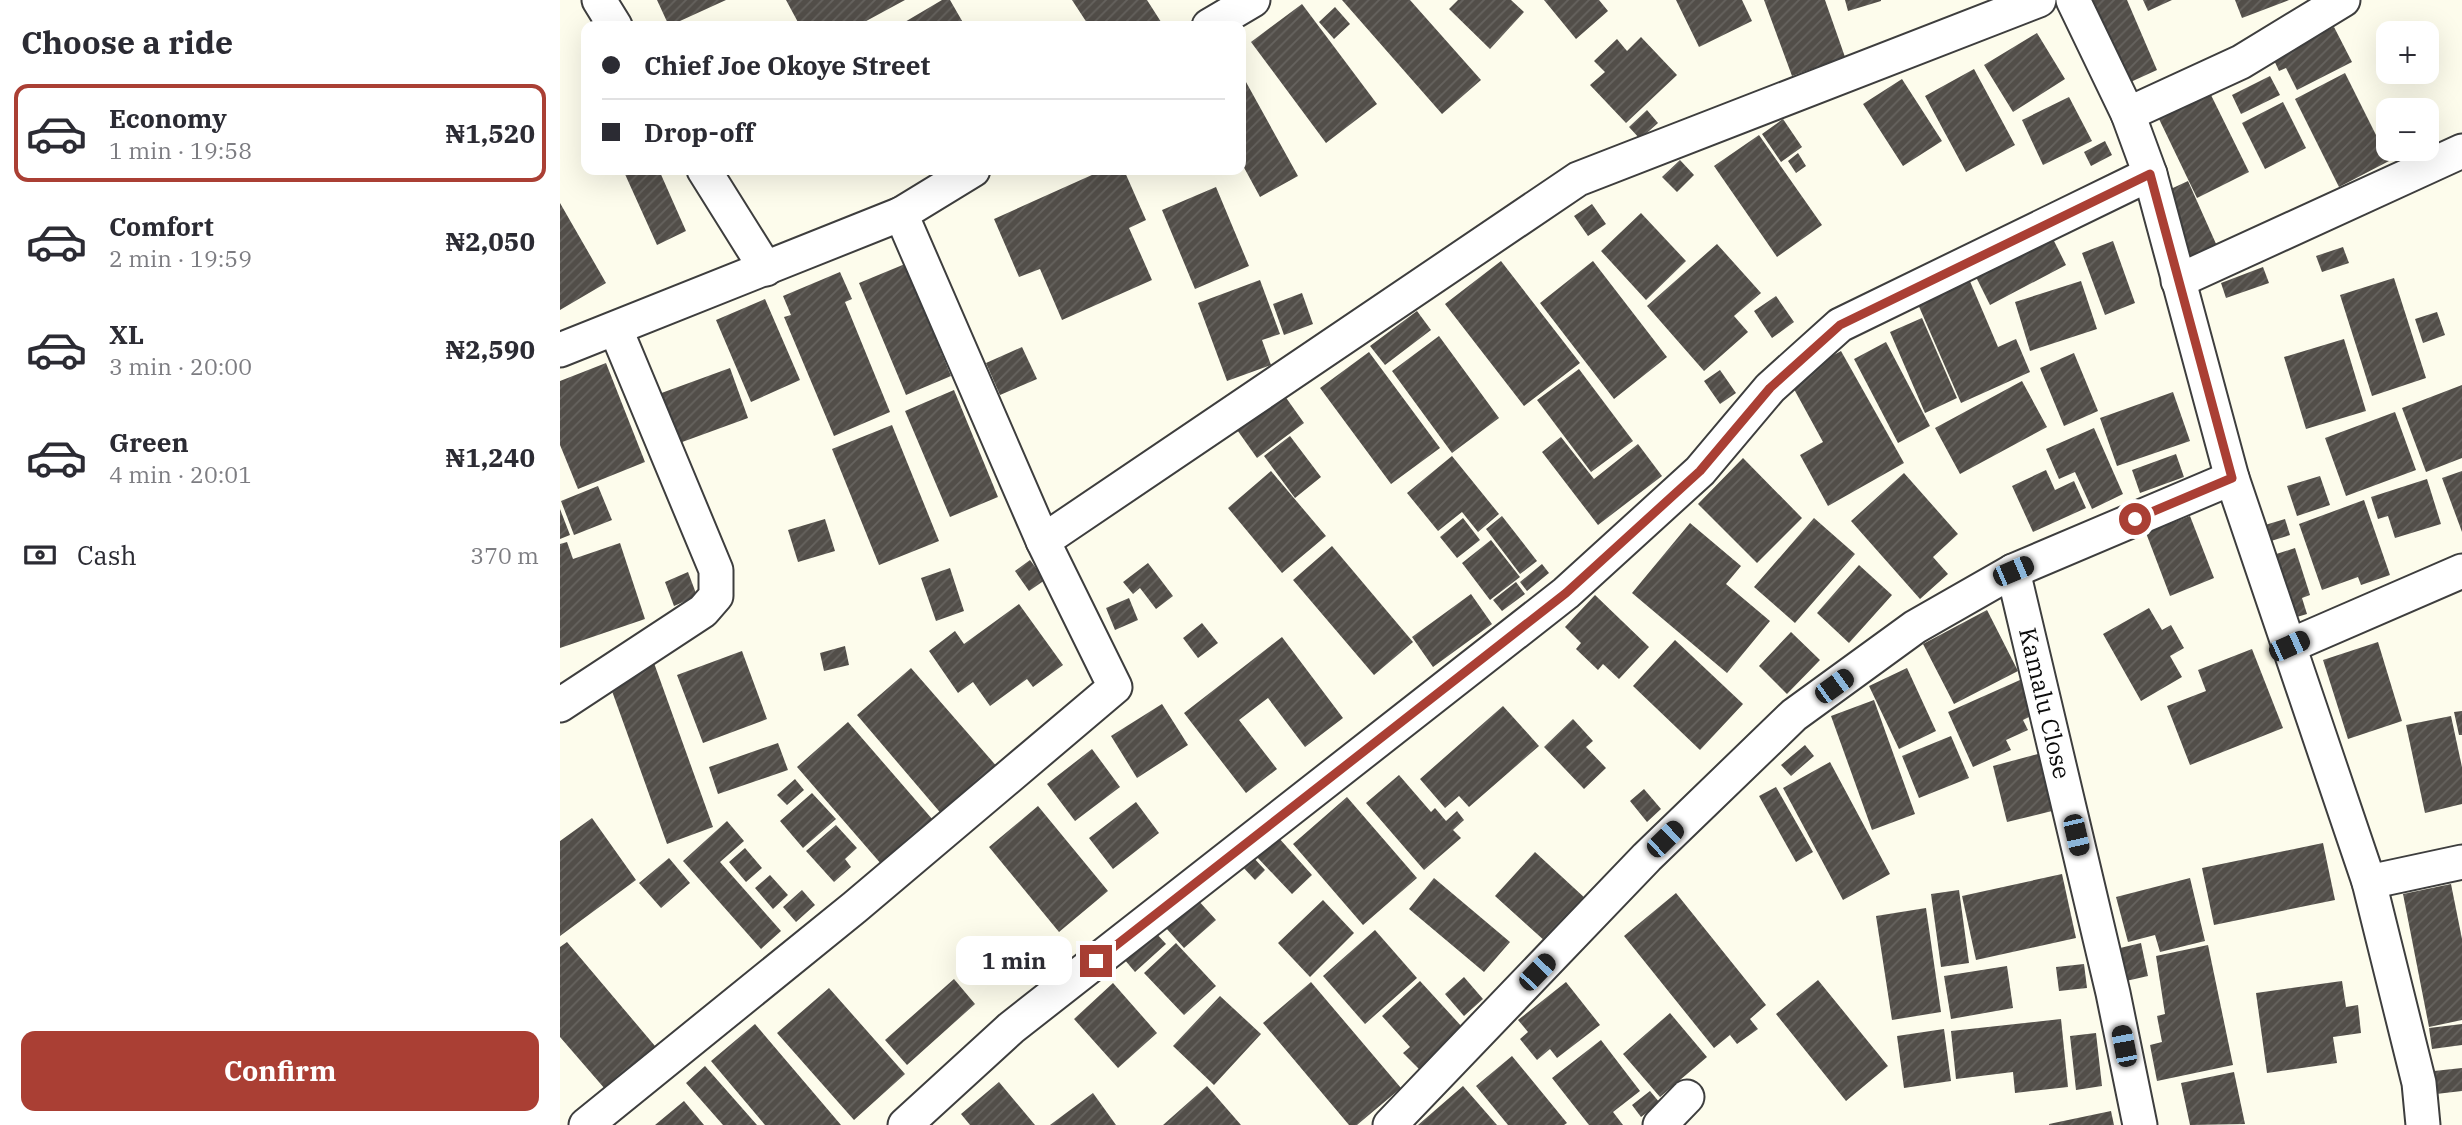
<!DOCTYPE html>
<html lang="en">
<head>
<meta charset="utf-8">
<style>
	:root { --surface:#fff; --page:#f2f2f3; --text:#2b2b33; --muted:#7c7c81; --line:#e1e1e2; --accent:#aa3f34 }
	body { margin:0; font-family:"IBM Plex Serif",serif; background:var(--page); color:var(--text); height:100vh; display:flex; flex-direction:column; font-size:26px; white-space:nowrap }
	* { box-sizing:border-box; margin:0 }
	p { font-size:23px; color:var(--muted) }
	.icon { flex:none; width:38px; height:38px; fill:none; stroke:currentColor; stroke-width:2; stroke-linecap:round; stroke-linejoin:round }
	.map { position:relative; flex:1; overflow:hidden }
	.side { display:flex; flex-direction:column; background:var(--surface); width:560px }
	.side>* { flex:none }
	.hud { position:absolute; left:21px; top:21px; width:665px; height:154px; border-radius:14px; box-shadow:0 7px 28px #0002; display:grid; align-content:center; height:154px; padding:0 21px; background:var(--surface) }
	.controls { position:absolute; left:1816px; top:21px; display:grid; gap:14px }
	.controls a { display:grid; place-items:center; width:63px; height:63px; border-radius:14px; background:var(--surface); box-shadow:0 7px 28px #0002; font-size:35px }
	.end { position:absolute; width:32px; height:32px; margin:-16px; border:9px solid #aa3f34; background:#fff; box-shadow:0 0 0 4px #fff }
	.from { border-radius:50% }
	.bubble { position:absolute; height:49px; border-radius:14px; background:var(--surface); box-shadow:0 7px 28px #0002; font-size:23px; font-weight:700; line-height:49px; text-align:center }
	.car { position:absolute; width:21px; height:42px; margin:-21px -10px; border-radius:9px; box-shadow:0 0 5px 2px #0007; background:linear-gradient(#222 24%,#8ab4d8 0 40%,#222 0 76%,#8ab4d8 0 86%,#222 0) }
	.hud b { display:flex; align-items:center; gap:24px; height:66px; font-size:26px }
	.hud b+b { border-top:2px solid var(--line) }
	.hud i { width:18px; height:18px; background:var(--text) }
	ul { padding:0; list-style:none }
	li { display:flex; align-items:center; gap:21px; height:98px; margin:0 14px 10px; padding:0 7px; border:4px solid transparent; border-radius:14px }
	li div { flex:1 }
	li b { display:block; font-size:26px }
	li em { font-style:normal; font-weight:700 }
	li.active { border-color:var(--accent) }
	li>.icon { width:63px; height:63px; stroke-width:1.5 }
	h2 { padding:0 21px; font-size:32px; line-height:84px }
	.pay { display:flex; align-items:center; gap:18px; height:77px; padding:0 21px; font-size:26px }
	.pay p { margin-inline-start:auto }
	.cta { display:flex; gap:14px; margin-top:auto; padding:14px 21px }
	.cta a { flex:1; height:80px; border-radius:14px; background:var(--accent); color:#fff; font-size:28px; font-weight:700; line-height:80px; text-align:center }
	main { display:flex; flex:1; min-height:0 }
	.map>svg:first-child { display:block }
	.building { fill:url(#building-hatch) }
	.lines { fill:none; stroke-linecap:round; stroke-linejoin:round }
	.minor-casing { stroke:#3e3e3e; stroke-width:37 }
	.minor { stroke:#fff; stroke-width:33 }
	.route { stroke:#aa3f34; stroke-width:9 }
	.labels { text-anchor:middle; stroke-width:7; stroke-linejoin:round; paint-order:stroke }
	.street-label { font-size:24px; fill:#0b0b0b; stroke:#fff }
</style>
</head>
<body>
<main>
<section class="side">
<h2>Choose a ride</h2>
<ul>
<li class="active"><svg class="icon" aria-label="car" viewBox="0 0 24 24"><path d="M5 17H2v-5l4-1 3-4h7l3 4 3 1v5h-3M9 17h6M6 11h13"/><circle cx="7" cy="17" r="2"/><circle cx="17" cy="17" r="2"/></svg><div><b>Economy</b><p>1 min · 19:58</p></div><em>₦1,520</em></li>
<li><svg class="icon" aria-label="car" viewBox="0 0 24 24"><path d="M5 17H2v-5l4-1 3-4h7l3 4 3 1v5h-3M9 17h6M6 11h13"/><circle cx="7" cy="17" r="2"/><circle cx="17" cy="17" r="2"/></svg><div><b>Comfort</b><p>2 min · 19:59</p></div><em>₦2,050</em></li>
<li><svg class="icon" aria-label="car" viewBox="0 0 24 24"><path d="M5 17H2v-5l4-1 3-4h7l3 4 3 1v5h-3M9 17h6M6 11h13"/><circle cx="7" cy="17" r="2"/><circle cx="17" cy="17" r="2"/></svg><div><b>XL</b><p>3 min · 20:00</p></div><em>₦2,590</em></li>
<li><svg class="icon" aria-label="car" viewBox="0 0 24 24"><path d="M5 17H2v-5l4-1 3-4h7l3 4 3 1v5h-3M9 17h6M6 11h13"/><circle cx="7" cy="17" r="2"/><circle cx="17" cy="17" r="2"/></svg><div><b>Green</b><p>4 min · 20:01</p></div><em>₦1,240</em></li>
</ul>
<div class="pay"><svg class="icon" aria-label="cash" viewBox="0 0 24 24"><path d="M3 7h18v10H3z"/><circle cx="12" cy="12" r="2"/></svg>Cash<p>370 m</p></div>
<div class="cta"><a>Confirm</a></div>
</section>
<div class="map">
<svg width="1902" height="1125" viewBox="0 0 1902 1125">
	<defs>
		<pattern id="building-hatch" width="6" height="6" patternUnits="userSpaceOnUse" patternTransform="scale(1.75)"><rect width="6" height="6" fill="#524e49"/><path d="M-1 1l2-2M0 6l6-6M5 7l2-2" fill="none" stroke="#66635f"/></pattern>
	</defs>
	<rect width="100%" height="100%" fill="#fdfcec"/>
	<path class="building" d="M97,0H166L109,26Z
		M226,0H345L297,26H240Z
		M382,0H390L405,26H338Z
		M512,0H587L603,25L529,26Z
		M782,0H850L921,80L882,114Z
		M898,0H951L964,12L930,49L889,9Z
		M984,0H1039L1048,11L1016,39Z
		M1116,0H1182L1192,21L1139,47Z
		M1204,0H1265L1285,57L1232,76Z
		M1285,0H1321V1L1288,11Z
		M1528,0H1567L1597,70L1564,85Z
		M1583,0H1612L1588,11Z
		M1675,0H1729L1682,18Z
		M742,4L817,104L766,143L691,42Z
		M775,7L790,24L774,39L759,22Z
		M1774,27L1792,62L1737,90L1726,68L1719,71L1713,58Z
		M1477,33L1505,79L1453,112L1424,65Z
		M1081,37L1117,75L1066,123L1030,85L1045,72L1034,61L1057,39L1067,51Z
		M1414,69L1455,145L1406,172L1365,96Z
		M681,73L738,176L700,197L681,162Z
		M1785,73L1829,161L1779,187L1735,99Z
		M1710,76L1720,95L1681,114L1672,95Z
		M1342,79L1382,141L1343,166L1303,104Z
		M1650,93L1689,172L1637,198L1599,119Z
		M1509,97L1532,141L1483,165L1462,120Z
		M1723,102L1746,148L1705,169L1682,123Z
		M1087,110L1098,123L1080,139L1069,127Z
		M1223,119L1242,147L1221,162L1202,134Z
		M1199,135L1262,225L1217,257L1154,166Z
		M1545,141L1552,155L1531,166L1524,152Z
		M1238,153L1246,166L1236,173L1228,161Z
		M1120,160L1134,175L1117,192L1102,177Z
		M69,170H99L126,231L97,245L64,172Z
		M543,170H564L586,220L569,228L592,280L502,320L480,269L459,277L434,219Z
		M1628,181L1657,246L1632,258L1602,193Z
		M656,187L689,266L635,289L602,210Z
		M0,203L46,283L0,310Z
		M1032,204L1046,224L1028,236L1014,216Z
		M1081,213L1126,261L1086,300L1041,251Z
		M1487,227L1506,265L1430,305L1411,267Z
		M1553,241L1575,303L1545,315L1522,253Z
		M1157,244L1201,293L1174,316L1188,332L1144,371L1087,306Z
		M1783,247L1789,263L1762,272L1756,256Z
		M941,261L1020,363L964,406L885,304Z
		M1033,261L1107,357L1054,399L980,303Z
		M345,264L391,376L346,395L299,283Z
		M1703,267L1709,283L1666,298L1661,283Z
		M280,272L292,299L285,302L330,412L274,436L224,317L231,315L223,296Z
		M1834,278L1866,378L1812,396L1780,295Z
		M1409,279L1438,347L1456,339L1470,372L1401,403L1357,302Z
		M700,280L720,334L702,340L711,365L667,381L638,303Z
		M1521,281L1537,329L1470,351L1455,302Z
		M742,293L753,324L724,335L713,304Z
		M1216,296L1234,322L1212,338L1194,311Z
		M205,299L240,380L191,402L156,320Z
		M857,311L871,330L825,365L810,346Z
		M1877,312L1885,335L1863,343L1855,319Z
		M1362,318L1397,398L1365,413L1330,332Z
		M879,336L939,418L892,453L832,371Z
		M1784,339L1806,411L1746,429L1724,357Z
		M1326,342L1370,426L1338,443L1294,359Z
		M462,347L477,379L440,395L426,363Z
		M1281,351L1344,463L1268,506L1240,455L1263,442L1229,380Z
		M809,352L880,448L831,484L760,388Z
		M1514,353L1538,411L1504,426L1480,368Z
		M46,363L85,462L18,489L0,445V381Z
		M170,368L188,418L114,445L96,395Z
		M1019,369L1073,441L1031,472L977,400Z
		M1160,370L1176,393L1160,404L1144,381Z
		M1462,381L1487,427L1400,474L1375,428Z
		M1902,385V458L1866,472L1842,408Z
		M394,390L438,497L390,517L345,411Z
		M722,392L744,423L697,458L675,427Z
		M1613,392L1630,441L1557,466L1540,418Z
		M1835,412L1856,470L1786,496L1765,438Z
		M332,425L379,541L319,565L272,449Z
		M1534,428L1563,494L1532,509L1515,472L1499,479L1486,449Z
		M730,436L761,477L735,498L704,456Z
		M1001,437L1034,479L1078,444L1102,476L1038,525L982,452Z
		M1616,454L1624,477L1580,493L1572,470Z
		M892,456L939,514L918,532L902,512L878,531L847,493Z
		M1183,458L1242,518L1197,563L1138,504Z
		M1486,470L1495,490L1514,481L1526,508L1473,532L1452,486Z
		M711,471L766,536L722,573L668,508Z
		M1902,471V532L1882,478Z
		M1344,473L1398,534L1373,557L1388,574L1360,599L1291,521Z
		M1760,476L1770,505L1737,516L1727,486Z
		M1867,479L1881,524L1835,538L1828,516L1818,519L1811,497Z
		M38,486L52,520L14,535L1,501Z
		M1804,500L1830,575L1801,585L1798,577L1762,590L1739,524Z
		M0,509L10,535L0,539Z
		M942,516L977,561L960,574L926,529Z
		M1630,516L1654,578L1610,596L1586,533Z
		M903,518L920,540L897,558L880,537Z
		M1254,518L1295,554L1235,623L1194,587Z
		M265,519L275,551L238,562L228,530Z
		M1725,519L1730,535L1711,541L1705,525Z
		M1130,523L1181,566L1166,584L1210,621L1167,673L1072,593Z
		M931,540L960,577L930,600L902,563Z
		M7,542L13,559L60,543L85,619L0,648V544Z
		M772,546L853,642L814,675L733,580Z
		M1735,548L1750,595L1742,598L1747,614L1730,619L1710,556Z
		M470,560L485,580L469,591L455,571Z
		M588,563L613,596L596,609L580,588L573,594L563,582Z
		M982,564L989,573L967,591L960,582Z
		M1299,565L1332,595L1289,643L1257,613Z
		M390,568L404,611L376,621L361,578Z
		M128,572L137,596L114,606L105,582Z
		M956,582L965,594L942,611L933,600Z
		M911,594L932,624L873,667L852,637Z
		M1035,595L1089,647L1059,679L1043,664L1038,670L1016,649L1021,643L1005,627Z
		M569,598L578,620L555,630L546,608Z
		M459,604L503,665L473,687L467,679L430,706L413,682L398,693L369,651L395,631L404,644Z
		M1589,608L1602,630L1611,625L1624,648L1610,656L1622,677L1581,701L1543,634Z
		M1427,610L1458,671L1394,704L1363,644Z
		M642,623L658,643L638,658L623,638Z
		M1231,632L1260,660L1227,694L1199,666Z
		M722,637L783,718L745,747L708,698L679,720L717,769L686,793L624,713Z
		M1115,640L1183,704L1140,750L1073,686Z
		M1818,642L1842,721L1788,739L1763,660Z
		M285,646L289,665L264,671L260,653Z
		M1692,649L1723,728L1630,765L1607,706L1646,691L1638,670Z
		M182,651L207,719L143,743L117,675Z
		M94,663L153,827L107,844L48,680Z
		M351,668L439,769L384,817L297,715Z
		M1347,668L1376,731L1339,749L1309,686Z
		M1460,680L1475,714L1463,720L1468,730L1446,740L1451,750L1413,767L1388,712Z
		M1314,700L1355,814L1312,830L1271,716Z
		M602,704L628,745L577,778L551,736Z
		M943,706L979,746L909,807L899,796L885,808L860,779Z
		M1902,711V735H1899L1894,712Z
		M1891,716L1902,767V804L1865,813L1846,725Z
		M1013,719L1033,741L1026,747L1046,768L1024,789L984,747Z
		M288,722L373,820L322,865L237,767Z
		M1391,736L1409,778L1359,798L1342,756Z
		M218,743L228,770L158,794L149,767Z
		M1245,745L1254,756L1231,776L1221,765Z
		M532,749L560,787L515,821L487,784Z
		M1478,754L1492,811L1447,822L1433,766Z
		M1270,762L1330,874L1283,900L1223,788Z
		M839,775L871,812L875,808L886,821L897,811L904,820L893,830L901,838L864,870L806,803Z
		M235,779L244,790L227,805L217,795Z
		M1216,787L1253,852L1236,862L1199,796Z
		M1084,789L1101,809L1087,822L1070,801Z
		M252,793L276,819L243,848L220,821Z
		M787,797L857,878L803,925L733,844Z
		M576,802L599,833L553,869L529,838Z
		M478,806L548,891L499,932L429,847Z
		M32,818L76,880L0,936V841Z
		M167,821L184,841L160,862L221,931L201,949L123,861Z
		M276,825L297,848L285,859L291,867L274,882L246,851Z
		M718,837L752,875L732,894L696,856Z
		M1763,843L1775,900L1654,925L1642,868Z
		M185,848L202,868L186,882L169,862Z
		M975,852L1026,899L986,942L935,896Z
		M691,855L705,870L695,880L680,864Z
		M109,858L130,883L101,908L79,883Z
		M1502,874L1516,938L1416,960L1402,896Z
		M210,875L228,895L213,909L195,888Z
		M874,878L950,942L924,972L849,909Z
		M1630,878L1645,941L1600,952L1595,935L1568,942L1556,897Z
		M1891,884L1902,939V1020L1869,1027L1843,894Z
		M242,890L255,905L236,922L223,907Z
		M1399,890L1409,963L1381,967L1371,894Z
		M1116,893L1206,1005L1190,1019L1198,1029L1177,1044L1170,1035L1154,1048L1064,936Z
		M637,899L656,920L624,948L606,928Z
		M763,900L794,933L750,977L718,943Z
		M1366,908L1381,1012L1332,1020L1316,916Z
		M815,930L857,978L805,1024L763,976Z
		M594,931L606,944L575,972L564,959Z
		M7,942L95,1046L45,1089L0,1037V947Z
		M616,943L656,986L624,1015L584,973Z
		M1581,943L1588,976L1566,981L1560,948Z
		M1648,945L1673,1065L1597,1081L1590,1045L1602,1042L1597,1016L1605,1014L1596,956Z
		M1524,964L1527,988L1499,991L1496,967Z
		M1447,966L1453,1008L1391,1019L1384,976Z
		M904,977L923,999L904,1016L885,994Z
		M394,979L415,1004L347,1065L325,1040Z
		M1258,980L1328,1066L1286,1101L1216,1014Z
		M860,981L903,1028L859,1069L843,1053L850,1047L822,1016Z
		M1782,981L1786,1007L1798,1005L1801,1033L1773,1037L1777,1063L1707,1073L1696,993Z
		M751,982L841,1088L797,1125H789L703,1023Z
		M1006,982L1040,1025L997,1058L990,1049L977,1060L960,1039L968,1032L958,1020Z
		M553,983L597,1033L558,1068L514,1019Z
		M269,988L345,1074L294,1120L217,1033Z
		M660,996L701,1034L654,1085L613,1046Z
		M1110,1013L1147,1057L1100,1097L1063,1054Z
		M1501,1019L1508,1087L1455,1093L1453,1072L1396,1079L1391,1031Z
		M195,1024L281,1125H205L151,1061Z
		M1902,1024V1045L1872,1049L1869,1028Z
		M1384,1029L1391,1081L1344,1088L1337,1036Z
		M1536,1033L1542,1086L1516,1090L1510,1036Z
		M1041,1040L1080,1091L1053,1112L1063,1125H1029L992,1078Z
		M952,1056L1007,1123L1004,1125H948L916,1086Z
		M145,1066L197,1125H163L126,1083Z
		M1902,1068V1091L1876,1094L1874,1071Z
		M1674,1072L1685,1124L1630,1125L1621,1083Z
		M439,1082L475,1125H410L401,1114Z
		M647,1086L681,1125H603Z
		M903,1086L937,1125H858Z
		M1090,1091L1100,1103L1081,1117L1072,1105Z
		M533,1093L556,1125H490Z
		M124,1101L144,1125H95Z
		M1551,1111L1554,1125H1489V1124Z"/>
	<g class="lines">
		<defs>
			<g id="minor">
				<path d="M39,0L55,26"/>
				<path d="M1513,0L1568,114L1590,174L1672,478L1809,882L1859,1083L1863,1125"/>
				<path d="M649,26L693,0"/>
				<path d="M1568,114L1681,62L1783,0"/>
				<path d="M144,170L206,269"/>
				<path d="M1618,281L1902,151"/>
				<path d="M0,350L341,214L413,170"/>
				<path d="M483,541L1018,179L1479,0"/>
				<path id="s1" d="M1453,571L1553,993L1580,1125"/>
				<path d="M1729,646L1902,571"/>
				<path d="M0,705L143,611L156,596V570L56,330"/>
				<path d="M1809,882L1902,862"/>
				<path d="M26,1125L295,907L555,687L483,541L341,214"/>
				<path d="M345,1125L451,1028L1006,593L1140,471L1210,388L1280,325L1590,174"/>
				<path d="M830,1125L1087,857L1234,715L1355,627L1453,571L1672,478"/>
				<path d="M1100,1125L1127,1097"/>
			</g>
		</defs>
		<use href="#minor" class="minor-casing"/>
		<use href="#minor" class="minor"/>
	</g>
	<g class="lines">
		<path class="route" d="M536,961L1006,593L1140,471L1210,388L1280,325L1590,174L1672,478L1575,519"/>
	</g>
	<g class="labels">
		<g class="street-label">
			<text dy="8" stroke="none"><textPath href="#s1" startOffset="136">Kamalu Close</textPath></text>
		</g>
	</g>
</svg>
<div class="controls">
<a>+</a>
<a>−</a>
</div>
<i class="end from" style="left:1575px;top:519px"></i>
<i class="end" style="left:536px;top:961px"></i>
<div class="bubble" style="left:396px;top:936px;width:116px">1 min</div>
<i class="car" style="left:1453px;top:571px;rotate:67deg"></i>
<i class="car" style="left:1729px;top:646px;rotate:66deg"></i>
<i class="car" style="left:1274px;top:686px;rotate:54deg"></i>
<i class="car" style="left:1516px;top:835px;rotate:167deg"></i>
<i class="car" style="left:1105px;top:839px;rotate:46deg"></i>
<i class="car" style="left:977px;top:972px;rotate:44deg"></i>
<i class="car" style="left:1564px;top:1046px;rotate:349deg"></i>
<div class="hud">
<b><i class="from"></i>Chief Joe Okoye Street</b>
<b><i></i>Drop-off</b>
</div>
</div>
</main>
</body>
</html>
